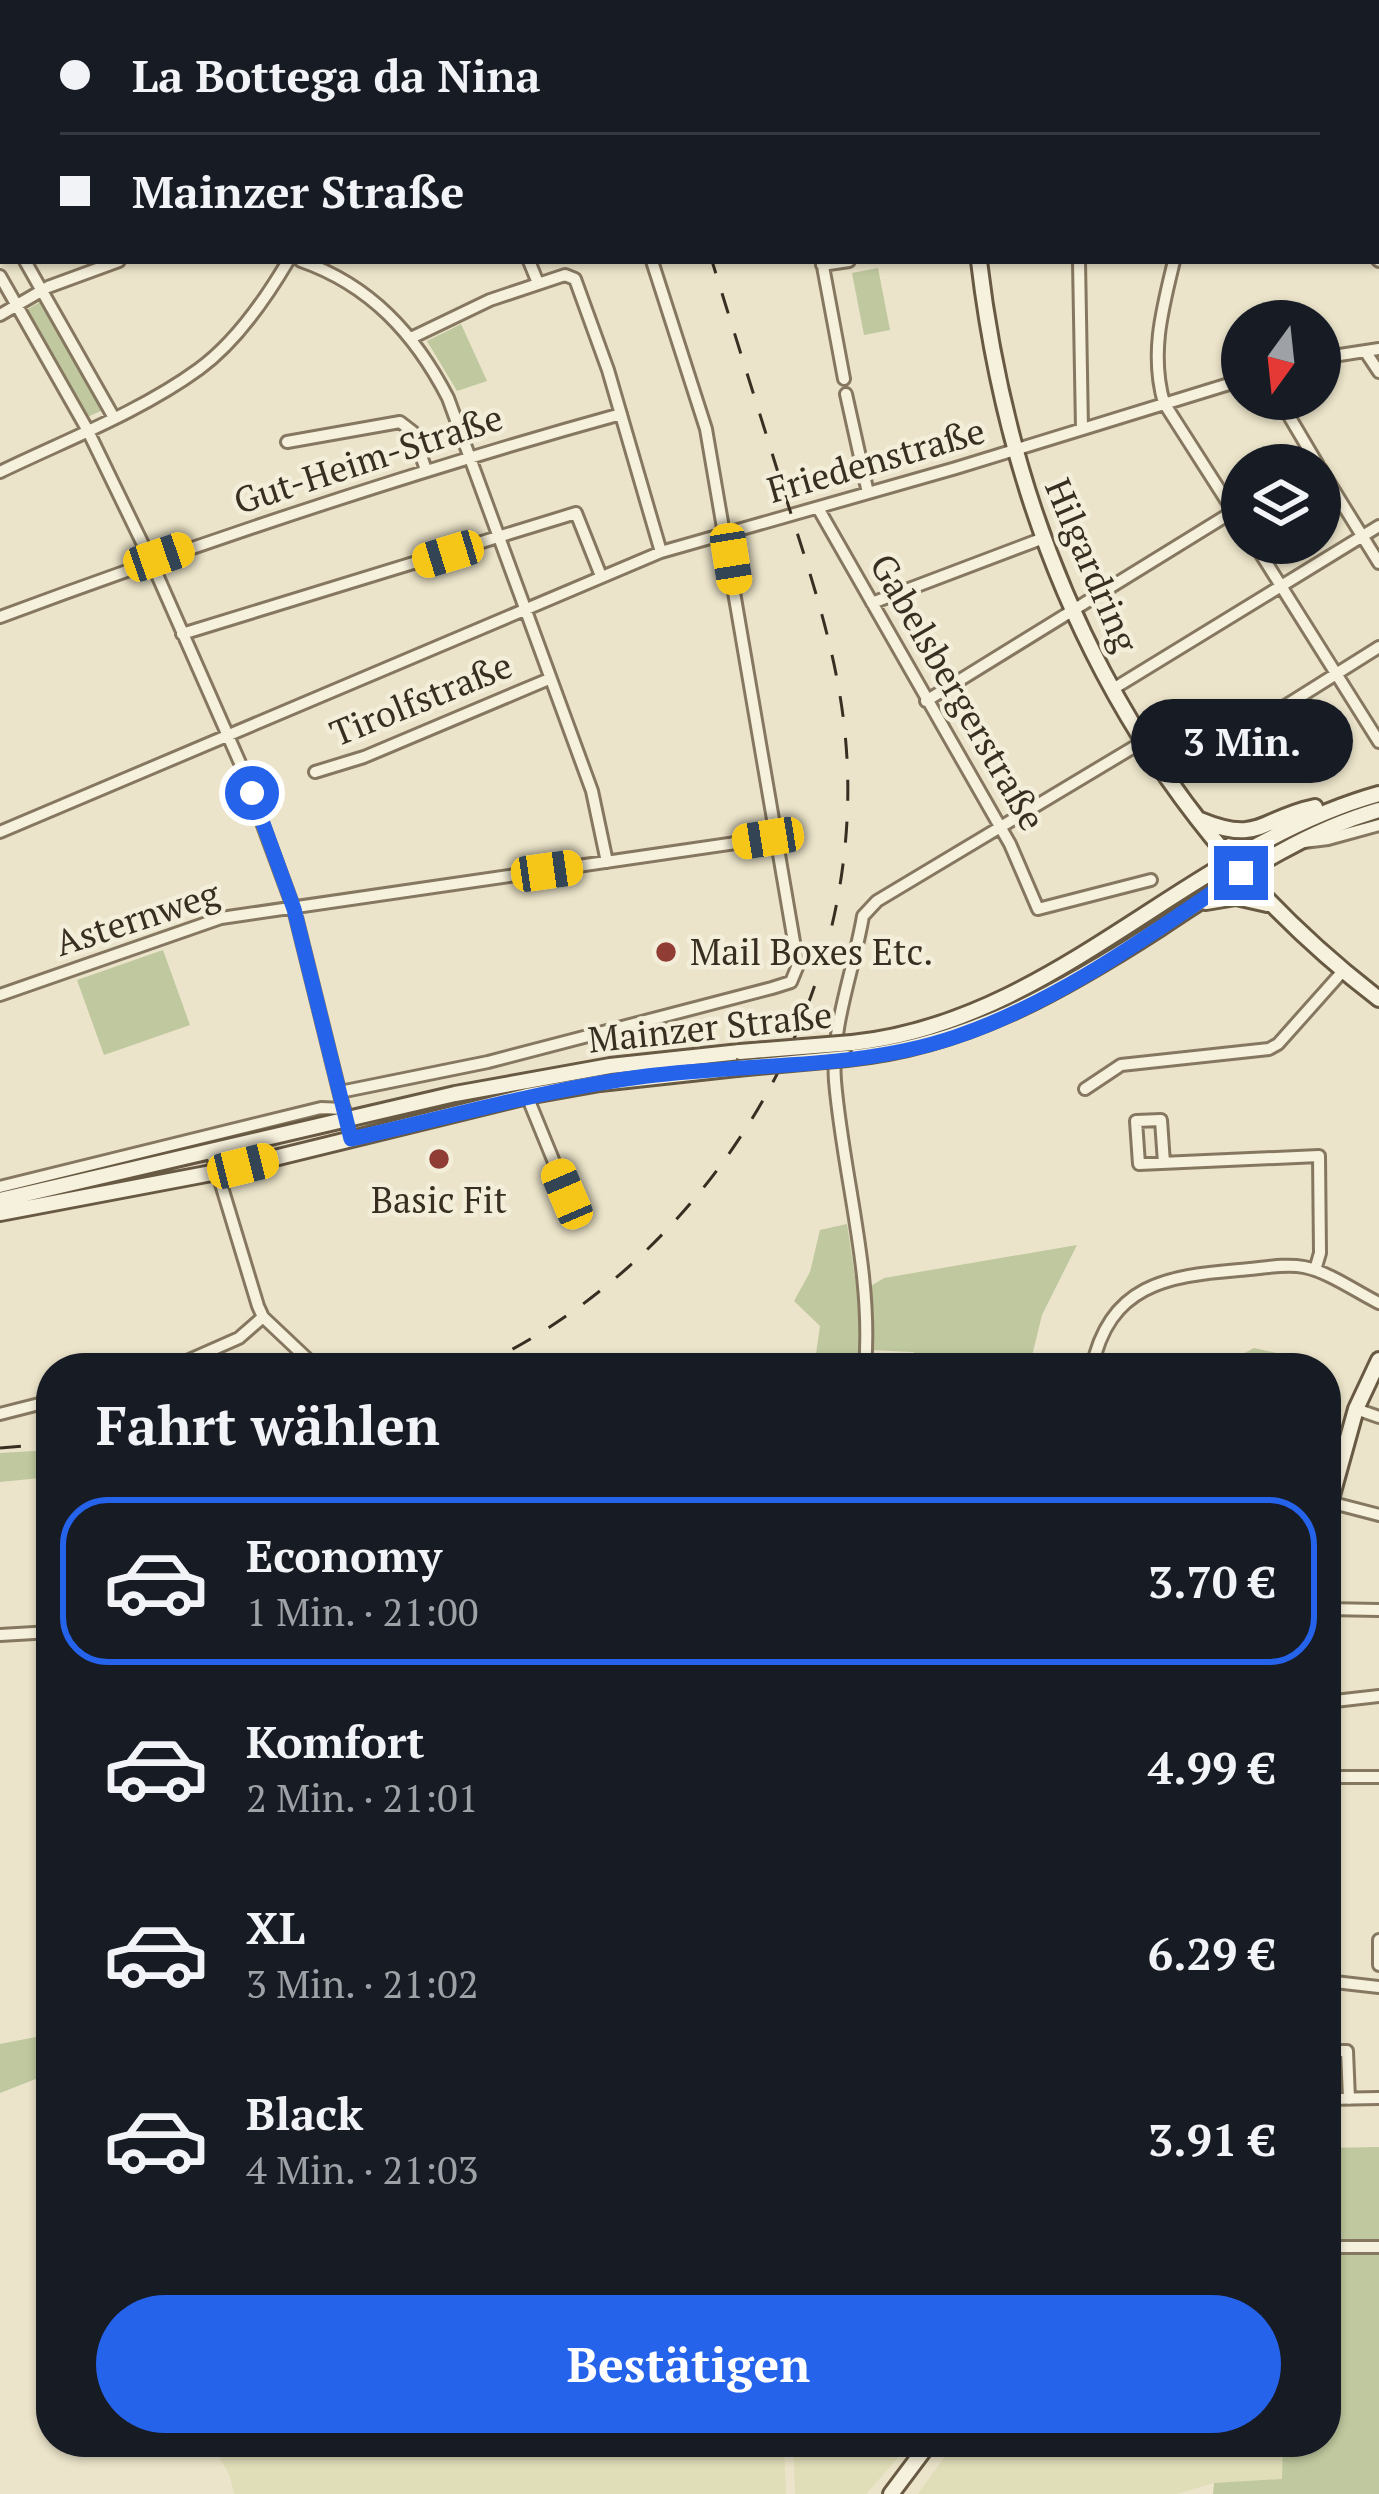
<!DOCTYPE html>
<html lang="de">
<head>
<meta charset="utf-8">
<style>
	:root { --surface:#171b24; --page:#242831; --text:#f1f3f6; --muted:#9ea1a6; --line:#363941; --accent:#2563eb }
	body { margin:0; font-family:"PT Serif",serif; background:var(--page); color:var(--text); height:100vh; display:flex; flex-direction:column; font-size:45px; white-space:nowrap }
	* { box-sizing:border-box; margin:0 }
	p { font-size:39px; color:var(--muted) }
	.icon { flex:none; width:66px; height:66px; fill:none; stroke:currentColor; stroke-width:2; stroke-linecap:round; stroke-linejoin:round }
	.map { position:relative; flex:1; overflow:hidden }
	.panel { position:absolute; left:36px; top:1353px; width:1305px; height:1104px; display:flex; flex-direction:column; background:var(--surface); border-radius:48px; box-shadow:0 3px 9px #0004 }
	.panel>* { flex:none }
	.banner { position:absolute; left:0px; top:0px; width:1380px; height:264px; box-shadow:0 3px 9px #0004; display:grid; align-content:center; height:264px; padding:0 60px; background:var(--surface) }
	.needle { width:78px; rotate:195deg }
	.buttons { position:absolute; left:1221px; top:300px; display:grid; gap:24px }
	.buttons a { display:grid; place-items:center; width:120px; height:120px; border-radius:50%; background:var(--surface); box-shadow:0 3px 9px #0004; font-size:60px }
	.end { position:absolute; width:54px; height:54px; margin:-27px; border:15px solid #2563eb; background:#fff; box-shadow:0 0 0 6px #fff }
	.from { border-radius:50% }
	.bubble { position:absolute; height:84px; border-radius:42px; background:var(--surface); box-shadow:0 3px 9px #0004; font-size:39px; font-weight:700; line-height:84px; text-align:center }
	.car { position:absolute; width:36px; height:72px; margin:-36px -18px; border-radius:15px; box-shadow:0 0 9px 3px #0007; background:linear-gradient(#f5c518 24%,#345 0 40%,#f5c518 0 76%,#345 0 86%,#f5c518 0) }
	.banner b { display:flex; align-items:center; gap:42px; height:114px; font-size:45px }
	.banner b+b { border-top:3px solid var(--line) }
	.banner i { width:30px; height:30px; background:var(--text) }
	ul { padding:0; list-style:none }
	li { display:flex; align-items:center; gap:36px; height:168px; margin:0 24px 18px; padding:0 36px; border:6px solid transparent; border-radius:48px }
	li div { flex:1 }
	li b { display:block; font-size:45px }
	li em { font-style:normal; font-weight:700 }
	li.on { border-color:var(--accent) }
	li>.icon { width:108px; height:108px; stroke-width:1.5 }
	h2 { padding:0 60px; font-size:54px; line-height:144px }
	.primary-button { display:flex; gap:24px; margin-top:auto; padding:24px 60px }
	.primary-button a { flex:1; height:138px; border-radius:72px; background:var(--accent); color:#fff; font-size:48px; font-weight:700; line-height:138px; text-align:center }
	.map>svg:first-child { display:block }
	.farmland { fill:#e0deb8 }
	.green { fill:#bfc89e }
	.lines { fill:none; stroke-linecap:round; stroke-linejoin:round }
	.street-casing { stroke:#867860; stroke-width:16 }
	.secondary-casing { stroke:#685943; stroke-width:20 }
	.street { stroke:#f6f1dc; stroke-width:10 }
	.secondary { stroke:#f6f1dc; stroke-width:14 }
	.rail { stroke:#382f22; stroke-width:3; stroke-dasharray:21 21; stroke-linecap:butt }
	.secondary-bridge-casing { stroke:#685943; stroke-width:20; stroke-linecap:butt }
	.secondary-bridge { stroke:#f6f1dc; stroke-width:14 }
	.route { stroke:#2563eb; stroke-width:15 }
	.poi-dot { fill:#903d35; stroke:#f3eed9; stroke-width:4.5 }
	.labels { text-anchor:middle; stroke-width:9; stroke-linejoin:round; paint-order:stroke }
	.street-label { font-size:36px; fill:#382f22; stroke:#f3eed9 }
	.poi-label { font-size:36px; fill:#382f22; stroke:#f3eed9; text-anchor:start }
</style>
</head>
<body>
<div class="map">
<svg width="1379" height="2494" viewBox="0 0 1379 2494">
	<rect width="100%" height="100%" fill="#ebe4ca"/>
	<path class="farmland" d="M210,2442H784L786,2494H234L230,2476Z
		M793,2442H912L866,2494H795Z
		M955,2442H1283V2480L1214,2483L1177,2494H918Z"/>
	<path class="green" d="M878,268L890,330L864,335L852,273Z
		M42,301L103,410L85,418L26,310Z
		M461,324L487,381L457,391L427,341Z
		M163,950L190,1025L104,1055L77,980Z
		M847,1224L863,1330L862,1368H814L820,1326L794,1301L810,1272L820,1230Z
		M1077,1245L1042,1315L1029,1368H913L914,1352L871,1350L866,1289L884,1278Z
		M1254,1348L1291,1356L1289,1368H1225L1226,1363Z
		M51,1450V1477L0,1482V1453Z
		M51,2034V2073L0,2093V2044Z
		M1379,2147V2494H1213L1214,2483L1282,2479L1283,2442H1326V2148Z"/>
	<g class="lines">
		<defs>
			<path id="street" d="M473,0L480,3
				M821,0L828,3
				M1091,0L1104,3
				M145,3L147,0
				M213,3L214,0
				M426,3L427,0
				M739,3L740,0
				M1081,3L1082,0
				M1246,3L1247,0
				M1358,3L1359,0
				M1377,71H1379
				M1377,102L1379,96
				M1377,134L1379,135
				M0,147L3,145
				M0,202L3,201
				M1377,215L1379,210
				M0,219L3,224
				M1377,259L1379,261
				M25,261L113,416
				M301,261C370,285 415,334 448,398L592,791L607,862
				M529,261L538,283
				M822,261L844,379
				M1079,261L1082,429
				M1174,261C1162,310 1150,354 1164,403L1242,525
				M822,265L849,261
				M0,276L87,429L151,561L240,763L294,909L351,1139
				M0,315L48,287L119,261
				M411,338L490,300L565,275L575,279L608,370L661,552
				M1365,351L1379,372
				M1320,358L1379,349
				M846,394L868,493
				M1279,399L1318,465
				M287,442L400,422L413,432L426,470
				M1320,468L1379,563
				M0,472C66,440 140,412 199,369C236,342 265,300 288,261
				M818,508L1010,844L1038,909L1151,880
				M1254,543L1379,742
				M872,603L1041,539
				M0,617C205,541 411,472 621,414
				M182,634L576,513L601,576
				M1113,689L1379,526
				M926,701L1234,511
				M315,772L364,757L549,679
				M1169,779L1379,647
				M0,832L661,552L956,468L1242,380
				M1304,842L1328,839L1379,825
				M0,995L221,918L777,837
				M1085,1089L1121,1065L1269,1049L1278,1044L1343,971
				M340,1092L488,1062L772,988L791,982L798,965L706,429L652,261
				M527,1096L567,1194
				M211,1151L258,1306L263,1317L317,1368
				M1164,1163L1161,1120L1136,1121L1139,1164L1319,1156L1320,1253L1315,1270
				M0,1187L321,1108L344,1109
				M171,1368L239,1338L263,1317
				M865,1368C873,1272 843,1176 835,1081C831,1025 854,970 863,916L877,901L1144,741
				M1092,1368C1109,1285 1166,1276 1239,1270C1259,1269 1283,1263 1304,1267C1329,1272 1355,1291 1379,1303
				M1356,1409L1379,1417
				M0,1414L51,1401
				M1329,1502L1379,1515
				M1326,1609L1379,1610
				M0,1635L51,1632
				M1326,1702L1379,1696
				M1326,1777H1379
				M1379,1940V1965
				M1326,1981L1379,1987
				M1326,2051L1328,2099
				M1327,2051H1347L1349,2099
				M1326,2099L1379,2098
				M1327,2247H1379"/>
			<path id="secondary" d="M986,3V0
				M979,261C1014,555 1141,816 1379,999
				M1200,820C1260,845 1261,818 1315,807
				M1206,902L1236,897L1267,904
				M852,1043C1055,1022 1189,847 1379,794
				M847,1058C965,1047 1062,991 1160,928C1232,881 1296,834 1379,810
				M0,1200L455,1094L610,1066L740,1052
				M0,1213L217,1172L527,1096L600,1083L737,1068
				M1326,1517L1356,1409L1379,1360
				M891,2494L930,2442"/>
		</defs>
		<use href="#street" class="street-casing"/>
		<use href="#secondary" class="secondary-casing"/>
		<use href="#street" class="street"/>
		<use href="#secondary" class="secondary"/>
		<path class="rail" d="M634,0L635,3
			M475,1368C715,1258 875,987 844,724C835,646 809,570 785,495C761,417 736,339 712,261
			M0,1448L51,1444"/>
		<defs>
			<path id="secondary-bridge" d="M740,1052L852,1043
				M737,1068L847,1058"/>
		</defs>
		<use href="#secondary-bridge" class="secondary-bridge-casing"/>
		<use href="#secondary-bridge" class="secondary-bridge"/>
	</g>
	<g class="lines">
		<path class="route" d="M252,793L294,909L351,1139C450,1117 546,1089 647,1076C748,1063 858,1070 955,1037C1059,1002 1151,934 1241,873"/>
	</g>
	<g class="poi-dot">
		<circle cx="666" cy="952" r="12"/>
		<circle cx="439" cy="1159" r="12"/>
	</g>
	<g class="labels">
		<g class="street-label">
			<text transform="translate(368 459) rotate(-18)" y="13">Gut-Heim-Straße</text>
			<text transform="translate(876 460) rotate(-16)" y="13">Friedenstraße</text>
			<text transform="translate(1092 565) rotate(67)" y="13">Hilgardring</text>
			<text transform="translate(958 692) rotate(60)" y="13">Gabelsbergerstraße</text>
			<text transform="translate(421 699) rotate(-22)" y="13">Tirolfstraße</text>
			<text transform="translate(137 918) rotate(-18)" y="13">Asternweg</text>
			<text transform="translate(710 1027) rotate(-6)" y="13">Mainzer Straße</text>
		</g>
		<g class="poi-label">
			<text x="690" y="965">Mail Boxes Etc.</text>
			<text x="439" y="1213" text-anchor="middle">Basic Fit</text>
		</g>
	</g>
</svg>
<div class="buttons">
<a><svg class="needle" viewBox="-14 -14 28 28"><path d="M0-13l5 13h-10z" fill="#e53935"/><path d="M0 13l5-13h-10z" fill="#9ea1a6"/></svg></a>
<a><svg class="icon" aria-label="layers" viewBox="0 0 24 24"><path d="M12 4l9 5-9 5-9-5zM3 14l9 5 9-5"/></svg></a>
</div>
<i class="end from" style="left:252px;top:793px"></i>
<i class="end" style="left:1241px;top:873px"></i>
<div class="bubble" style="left:1131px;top:699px;width:222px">3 Min.</div>
<i class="car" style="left:448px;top:554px;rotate:253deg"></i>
<i class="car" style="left:159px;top:557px;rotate:71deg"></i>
<i class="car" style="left:731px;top:559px;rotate:171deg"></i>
<i class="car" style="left:768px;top:838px;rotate:261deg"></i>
<i class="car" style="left:547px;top:871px;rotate:82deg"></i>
<i class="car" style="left:243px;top:1166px;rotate:76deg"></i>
<i class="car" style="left:567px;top:1194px;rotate:337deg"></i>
<div class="banner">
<b><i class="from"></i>La Bottega da Nina</b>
<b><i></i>Mainzer Straße</b>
</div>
<section class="panel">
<h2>Fahrt wählen</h2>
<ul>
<li class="on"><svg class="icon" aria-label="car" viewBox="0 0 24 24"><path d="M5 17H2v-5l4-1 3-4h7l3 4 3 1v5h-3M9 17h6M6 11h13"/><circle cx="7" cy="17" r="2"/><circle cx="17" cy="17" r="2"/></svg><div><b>Economy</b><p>1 Min. · 21:00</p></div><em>3.70 €</em></li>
<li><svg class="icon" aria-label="car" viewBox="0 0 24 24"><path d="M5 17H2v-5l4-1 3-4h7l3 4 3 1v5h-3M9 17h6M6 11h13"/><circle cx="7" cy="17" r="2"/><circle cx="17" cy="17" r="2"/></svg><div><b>Komfort</b><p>2 Min. · 21:01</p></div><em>4.99 €</em></li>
<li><svg class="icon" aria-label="car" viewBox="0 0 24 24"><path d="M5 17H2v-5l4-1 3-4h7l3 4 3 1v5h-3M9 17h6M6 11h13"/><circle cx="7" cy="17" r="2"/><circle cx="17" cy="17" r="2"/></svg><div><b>XL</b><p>3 Min. · 21:02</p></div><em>6.29 €</em></li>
<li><svg class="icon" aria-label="car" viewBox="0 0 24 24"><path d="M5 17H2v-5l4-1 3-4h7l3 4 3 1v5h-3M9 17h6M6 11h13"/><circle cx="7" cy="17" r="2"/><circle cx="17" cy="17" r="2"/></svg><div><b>Black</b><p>4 Min. · 21:03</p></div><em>3.91 €</em></li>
</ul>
<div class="primary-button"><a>Bestätigen</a></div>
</section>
</div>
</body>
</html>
